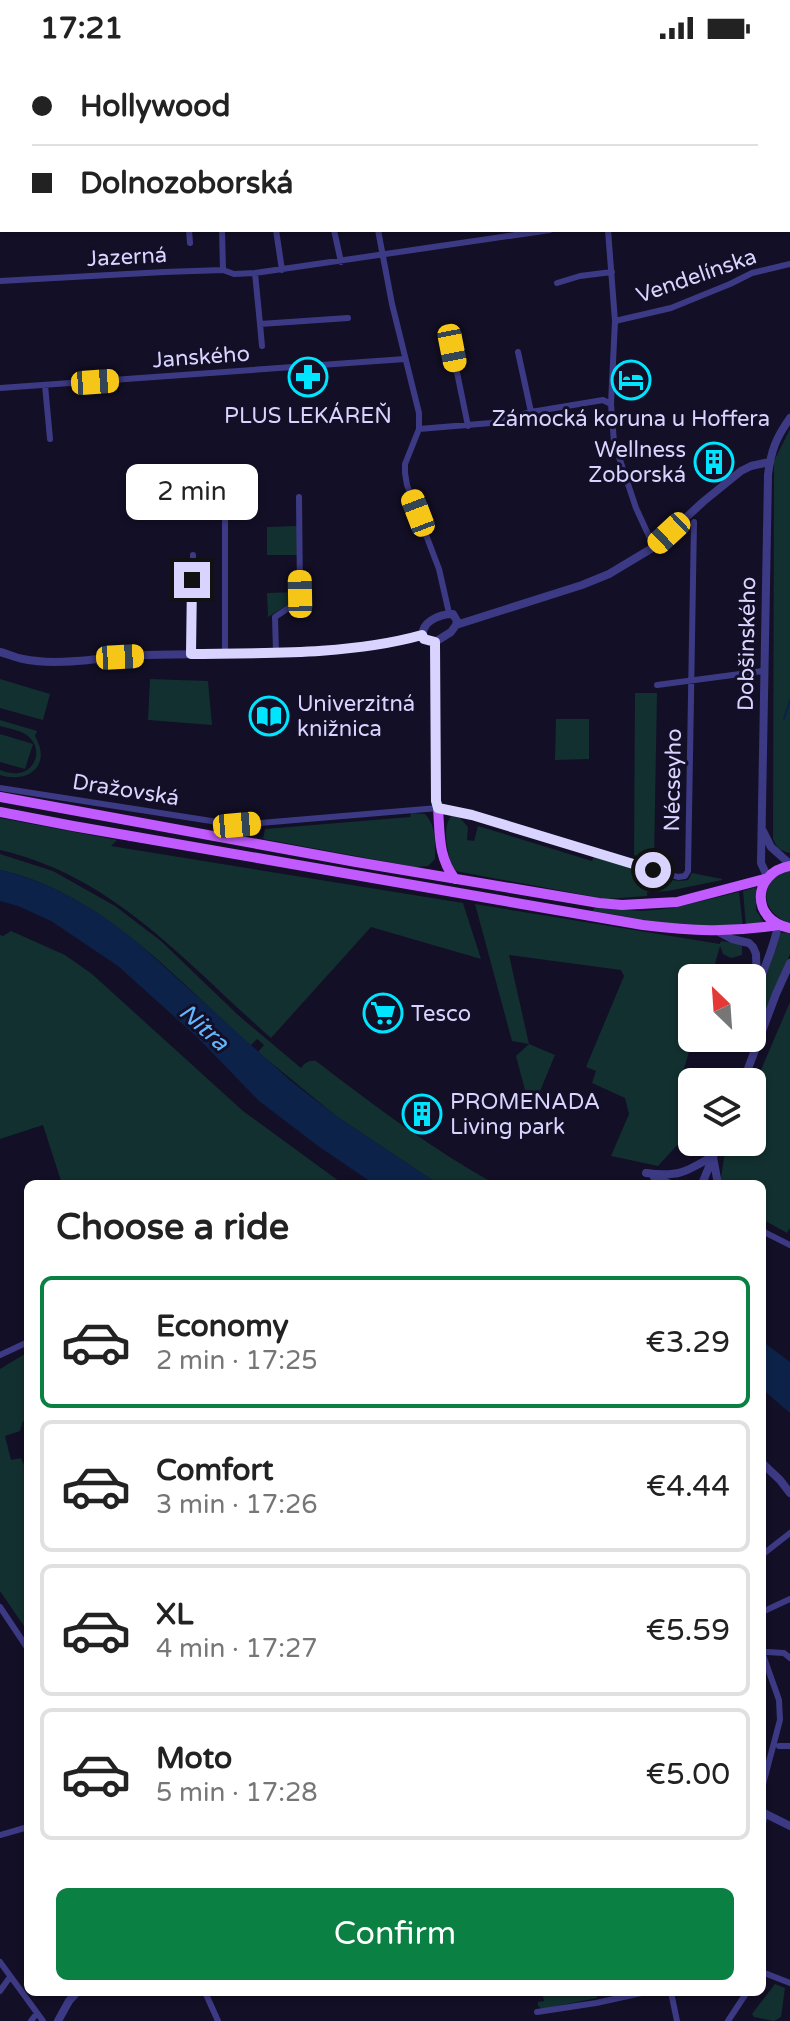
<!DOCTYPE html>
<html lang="en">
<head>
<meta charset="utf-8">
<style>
	:root { --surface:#fff; --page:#f6f6f6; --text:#222; --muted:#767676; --line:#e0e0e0; --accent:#0b8043 }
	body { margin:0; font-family:"Varela Round",sans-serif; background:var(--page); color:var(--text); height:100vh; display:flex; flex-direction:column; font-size:30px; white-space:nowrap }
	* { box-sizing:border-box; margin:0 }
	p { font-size:26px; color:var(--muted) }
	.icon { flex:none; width:44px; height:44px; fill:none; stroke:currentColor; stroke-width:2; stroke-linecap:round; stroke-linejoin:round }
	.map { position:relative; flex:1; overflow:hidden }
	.panel { position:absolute; left:24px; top:1124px; width:742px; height:816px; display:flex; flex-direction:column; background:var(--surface); border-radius:12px; box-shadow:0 2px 6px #0004 }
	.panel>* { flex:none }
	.hud { position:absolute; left:0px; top:0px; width:790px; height:176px; box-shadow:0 2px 6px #0004; display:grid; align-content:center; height:176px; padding:0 32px; background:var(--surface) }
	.needle { width:52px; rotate:335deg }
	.tools { position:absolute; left:678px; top:908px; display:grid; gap:16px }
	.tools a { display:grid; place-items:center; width:88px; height:88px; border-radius:12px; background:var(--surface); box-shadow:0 2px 6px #0004; font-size:40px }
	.end { position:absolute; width:36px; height:36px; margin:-18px; border:10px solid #d9d4ff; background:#111; box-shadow:0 0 0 4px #111 }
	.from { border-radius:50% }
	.bubble { position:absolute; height:56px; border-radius:12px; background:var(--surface); box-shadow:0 2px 6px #0004; font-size:26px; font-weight:600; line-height:56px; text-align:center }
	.car { position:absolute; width:24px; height:48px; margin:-24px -12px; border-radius:10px; box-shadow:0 0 6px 2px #0007; background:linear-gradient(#f5c518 24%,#345 0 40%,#f5c518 0 76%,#345 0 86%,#f5c518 0) }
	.hud b { display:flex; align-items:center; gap:28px; height:76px; font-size:30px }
	.hud b+b { border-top:2px solid var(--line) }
	.hud i { width:20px; height:20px; background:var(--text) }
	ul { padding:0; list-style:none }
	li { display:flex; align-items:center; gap:24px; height:132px; margin:0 16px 12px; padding:0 16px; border:4px solid var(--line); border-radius:12px }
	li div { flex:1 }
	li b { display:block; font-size:30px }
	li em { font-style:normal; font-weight:600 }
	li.on { border-color:var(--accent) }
	li>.icon { width:72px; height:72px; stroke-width:1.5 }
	h2 { padding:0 32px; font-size:36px; line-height:96px }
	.primary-button { display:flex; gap:16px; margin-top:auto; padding:16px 32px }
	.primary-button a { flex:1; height:92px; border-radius:12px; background:var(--accent); color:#fff; font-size:32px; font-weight:600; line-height:92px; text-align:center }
	.status { display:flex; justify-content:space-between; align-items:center; height:56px; padding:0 40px; background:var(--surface); direction:ltr }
	.status svg { height:22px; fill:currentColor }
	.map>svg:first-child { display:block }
	.green { fill:#12302f }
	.water { fill:#0c2248 }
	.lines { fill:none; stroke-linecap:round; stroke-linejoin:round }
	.stream { stroke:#0c2248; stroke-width:2 }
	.minor { stroke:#3d3a85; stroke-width:6 }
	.tertiary { stroke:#3d3a85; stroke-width:8 }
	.primary { stroke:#c25bff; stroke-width:10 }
	.route { stroke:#d9d4ff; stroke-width:10 }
	.labels { text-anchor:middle; stroke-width:6; stroke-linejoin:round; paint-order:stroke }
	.street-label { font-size:22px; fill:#d9d4ff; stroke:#130f26 }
	.poi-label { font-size:22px; fill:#d9d4ff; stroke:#130f26; text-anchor:start }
	.water-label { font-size:24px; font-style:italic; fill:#62b6ff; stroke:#130f26 }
</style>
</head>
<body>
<div class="status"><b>17:21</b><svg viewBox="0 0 49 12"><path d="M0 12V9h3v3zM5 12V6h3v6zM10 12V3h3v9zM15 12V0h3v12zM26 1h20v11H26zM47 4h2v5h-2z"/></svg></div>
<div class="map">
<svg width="790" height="1965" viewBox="0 0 790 1965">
	<rect width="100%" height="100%" fill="#130f26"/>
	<path class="green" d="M790,373V797C780,795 777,792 773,783L774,405Z
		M297,470V499H267V471Z
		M297,536L289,548L268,561L267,537Z
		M0,623L50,638L43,664L0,652Z
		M150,623L208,625L212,669L148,664Z
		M635,637H657L654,806L634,799Z
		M556,663H589V703L555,704Z
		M0,664L37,675L35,680C52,709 29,728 0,719V714C6,716 12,718 19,717C36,714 42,694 30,682C23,674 9,673 0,670Z
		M0,678L33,688L25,713L0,706Z
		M411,757L425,758C437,771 435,787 435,803L428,810L415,811L263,783L265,773L410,761Z
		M451,760L460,762L468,771L467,784L474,785L478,770L592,805L594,800C617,807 667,829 688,824L692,817L722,823V824L668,835L647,836V840L606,843L455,815L451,812C449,796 441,774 451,760Z
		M0,762L117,784L111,790L463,847L481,903L371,871L271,982C187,908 114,820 0,794Z
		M0,798L53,815L115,850L161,885L238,959L301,1012C305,1007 308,1004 316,1005C373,1049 432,1093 495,1128H438L336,1060L258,996L264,989L257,983L250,990C178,923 100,836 0,814Z
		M790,814V867C772,862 758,842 772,824C776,819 784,817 790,814Z
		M756,831V854L764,867L746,870L743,835Z
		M739,836L743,871L669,868L593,855L594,852L643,855L673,852Z
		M475,848L720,888L721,885L742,888V899L731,902L723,898L720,890L711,922H692L693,982L678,1033L692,1039V1073L658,1110L611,1100L629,1058L625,1042L592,1027L596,1015L586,1011L624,920L621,914L509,899L529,988L555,999L531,1057L516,1000L529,988L512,985Z
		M11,875L65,899L92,918L243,1055L343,1128H62L43,1069L0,1083V879L3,880Z
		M790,876V898L765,957H762C763,944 762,928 766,916C770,902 779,893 779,877Z
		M790,946V1172L787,1177L762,1163V1128H720L724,1102L730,1086H752V1035Z
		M28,1296V1369L23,1365L20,1375L5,1380L11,1404L21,1402L28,1419V1576L0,1535V1313Z
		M775,1928L785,1932L781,1961L774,1965L754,1961L752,1958Z
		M542,1936H595L597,1941V1942L542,1953L538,1950V1946L544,1945Z"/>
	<path class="water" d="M0,814C51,825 97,854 137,886L291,1025L336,1060L438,1128H374L318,1090L259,1045L198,982L118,910L51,865L18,850L0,845Z
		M762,1285L790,1306V1357L762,1333Z"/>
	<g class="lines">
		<path class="stream" d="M784,663L790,644"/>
		<path class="minor" d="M361,0V2
			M453,0L454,2
			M522,0V2
			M643,0V2
			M765,0L766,2
			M104,2L105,0
			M249,2V0
			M617,2L622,0
			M788,51H790
			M788,60L790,70
			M0,99L2,98
			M0,138H2
			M189,174L190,187
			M222,174L223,214
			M276,174L282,214
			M334,174L341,206
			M378,174L392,248L419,357V373L405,408V417L407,429L439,513L449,557
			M608,174L615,265L611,348L614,386L636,452L654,491
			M255,217L260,268L348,262
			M0,225L164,216L223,214L234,218L255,217L550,174
			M557,227L580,220L612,216
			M615,265L671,252L730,228L752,217L790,208
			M260,268L262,290
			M452,292L468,370
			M518,296L531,356
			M45,329L50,383
			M0,332L405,303
			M419,373L491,367L531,356L603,344L611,348
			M225,422V598
			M435,586L436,745L438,752
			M276,596L275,561L293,549L300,538L299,441
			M191,598L193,499
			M657,629L763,615
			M0,732L237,769L438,752L472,759L678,821L685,820L688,815L694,466
			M762,1175L790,1189
			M0,1299L28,1286
			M762,1499L790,1477
			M0,1551L28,1593
			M762,1556L790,1543
			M762,1596L779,1644L780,1664L762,1732
			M767,1596L784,1597L790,1602
			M779,1690H790
			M762,1771L765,1758
			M0,1779L28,1771
			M0,1906L43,1965
			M762,1916L790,1927
			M0,1935L10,1921
			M205,1936L218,1965
			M671,1936L677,1965
			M537,1956L596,1947L646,1936
			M31,1965L34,1961
			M728,1965L747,1936"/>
		<path class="tertiary" d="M456,569L457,565L453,558C439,558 418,567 424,583L435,586L451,576L456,569L582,529L609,518L654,491L704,445L741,415L751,410L769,406
			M0,596C8,598 16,602 23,603C60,611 109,600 146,599C235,596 336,603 422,579
			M763,775L771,791L790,808
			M768,822L761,807L768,419C771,394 776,382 790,362
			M717,875L732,883L749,887L753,891L756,898L757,927
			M755,984C755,968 754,948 758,932C764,909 774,893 778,869
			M743,1026L776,938L790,907
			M713,1101L718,1128
			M646,1117C679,1121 686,1116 713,1100
			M654,1121L670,1128
			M702,1128L719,1086
			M762,1407L780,1424L790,1437
			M762,1756L790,1770
			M58,1965L69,1945L77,1936"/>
		<path class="primary" d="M0,741L356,806L599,847L622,849L677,846L768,822
			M438,752C440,779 438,801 455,823
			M0,756L73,770L643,869C692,875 729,877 778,869
			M790,810C751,817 751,865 790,872"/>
	</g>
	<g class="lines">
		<path class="route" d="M192,524L191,598C266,597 350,599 422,579L424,583L435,586L436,745L438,752L472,759L653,814"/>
	</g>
	<defs>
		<symbol id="pharmacy-ring" viewBox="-11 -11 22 22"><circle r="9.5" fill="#130f26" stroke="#00e5ff" stroke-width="1.5"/><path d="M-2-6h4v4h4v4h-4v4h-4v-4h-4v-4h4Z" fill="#00e5ff"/></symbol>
		<symbol id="hotel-ring" viewBox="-11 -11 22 22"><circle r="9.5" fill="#130f26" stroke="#00e5ff" stroke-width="1.5"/><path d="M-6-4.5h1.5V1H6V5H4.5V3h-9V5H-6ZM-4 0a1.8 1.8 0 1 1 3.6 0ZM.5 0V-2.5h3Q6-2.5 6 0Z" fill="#00e5ff"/></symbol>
		<symbol id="building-ring" viewBox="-11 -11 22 22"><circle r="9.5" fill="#130f26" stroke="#00e5ff" stroke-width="1.5"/><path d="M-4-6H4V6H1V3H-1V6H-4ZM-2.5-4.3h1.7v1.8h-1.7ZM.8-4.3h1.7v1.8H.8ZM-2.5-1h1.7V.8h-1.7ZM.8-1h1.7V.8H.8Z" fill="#00e5ff"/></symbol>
		<symbol id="library-ring" viewBox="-11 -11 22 22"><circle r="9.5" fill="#130f26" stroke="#00e5ff" stroke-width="1.5"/><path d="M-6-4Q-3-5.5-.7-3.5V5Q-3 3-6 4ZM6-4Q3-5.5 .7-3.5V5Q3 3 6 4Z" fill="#00e5ff"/></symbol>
		<symbol id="supermarket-ring" viewBox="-11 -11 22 22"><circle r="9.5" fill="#130f26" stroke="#00e5ff" stroke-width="1.5"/><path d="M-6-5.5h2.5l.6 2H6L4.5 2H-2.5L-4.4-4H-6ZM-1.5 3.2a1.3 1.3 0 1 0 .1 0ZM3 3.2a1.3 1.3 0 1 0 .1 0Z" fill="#00e5ff"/></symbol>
	</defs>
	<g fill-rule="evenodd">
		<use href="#pharmacy-ring" x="286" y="299" width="44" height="44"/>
		<use href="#hotel-ring" x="609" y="302" width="44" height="44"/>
		<use href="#building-ring" x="692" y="384" width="44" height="44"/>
		<use href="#library-ring" x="247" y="638" width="44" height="44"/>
		<use href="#supermarket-ring" x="361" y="935" width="44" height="44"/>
		<use href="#building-ring" x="400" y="1036" width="44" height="44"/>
	</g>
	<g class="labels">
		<g class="street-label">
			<text transform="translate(127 200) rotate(-3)" y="8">Jazerná</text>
			<text transform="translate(696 219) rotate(-19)" y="8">Vendelínska</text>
			<text transform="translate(201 300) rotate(-4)" y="8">Janského</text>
			<text transform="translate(746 588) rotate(-89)" y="8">Dobšinského</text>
			<text transform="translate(672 724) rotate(-89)" y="8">Nécseyho</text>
			<text transform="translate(126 733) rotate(9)" y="8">Dražovská</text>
		</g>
		<g class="poi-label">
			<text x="308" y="367" text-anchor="middle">PLUS LEKÁREŇ</text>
			<text x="631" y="370" text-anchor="middle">Zámocká koruna u Hoffera</text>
			<text x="686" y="401" text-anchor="end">Wellness<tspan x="686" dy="25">Zoborská</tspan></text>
			<text x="297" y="655">Univerzitná<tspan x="297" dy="25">knižnica</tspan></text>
			<text x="411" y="965">Tesco</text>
			<text x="450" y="1053">PROMENADA<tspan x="450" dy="25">Living park</tspan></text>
		</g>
		<g class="water-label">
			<text transform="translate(204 971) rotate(42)" y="8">Nitra</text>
		</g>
	</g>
</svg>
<div class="tools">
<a><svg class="needle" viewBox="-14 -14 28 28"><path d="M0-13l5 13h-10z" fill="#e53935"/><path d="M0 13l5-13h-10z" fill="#767676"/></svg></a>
<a><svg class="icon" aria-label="layers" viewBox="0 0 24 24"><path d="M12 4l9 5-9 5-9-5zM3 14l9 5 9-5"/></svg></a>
</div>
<i class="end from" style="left:653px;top:814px"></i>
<i class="end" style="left:192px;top:524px"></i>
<div class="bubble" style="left:126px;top:408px;width:132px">2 min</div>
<i class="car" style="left:452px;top:292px;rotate:169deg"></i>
<i class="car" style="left:95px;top:326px;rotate:86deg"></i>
<i class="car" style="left:418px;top:457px;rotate:339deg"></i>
<i class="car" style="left:669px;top:477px;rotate:227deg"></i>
<i class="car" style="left:300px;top:538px;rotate:359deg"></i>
<i class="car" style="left:120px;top:601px;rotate:87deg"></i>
<i class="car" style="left:237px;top:769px;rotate:85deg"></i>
<div class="hud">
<b><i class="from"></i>Hollywood</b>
<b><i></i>Dolnozoborská</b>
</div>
<section class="panel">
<h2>Choose a ride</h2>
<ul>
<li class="on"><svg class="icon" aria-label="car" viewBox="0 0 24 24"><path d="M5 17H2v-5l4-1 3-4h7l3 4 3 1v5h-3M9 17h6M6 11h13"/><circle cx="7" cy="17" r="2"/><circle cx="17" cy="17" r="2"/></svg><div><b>Economy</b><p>2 min · 17:25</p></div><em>€3.29</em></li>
<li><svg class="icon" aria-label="car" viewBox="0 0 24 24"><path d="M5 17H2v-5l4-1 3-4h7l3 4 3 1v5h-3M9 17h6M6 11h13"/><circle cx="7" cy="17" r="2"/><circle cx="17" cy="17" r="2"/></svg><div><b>Comfort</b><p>3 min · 17:26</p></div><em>€4.44</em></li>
<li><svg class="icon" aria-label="car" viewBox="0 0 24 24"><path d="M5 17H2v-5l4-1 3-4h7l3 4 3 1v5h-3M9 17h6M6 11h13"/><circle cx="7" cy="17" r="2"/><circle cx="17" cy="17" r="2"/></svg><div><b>XL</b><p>4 min · 17:27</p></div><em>€5.59</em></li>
<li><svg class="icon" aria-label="car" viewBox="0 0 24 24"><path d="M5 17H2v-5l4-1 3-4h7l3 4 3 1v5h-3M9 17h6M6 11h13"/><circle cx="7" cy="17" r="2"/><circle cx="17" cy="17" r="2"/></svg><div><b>Moto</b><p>5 min · 17:28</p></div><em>€5.00</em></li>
</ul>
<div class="primary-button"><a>Confirm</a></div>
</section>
</div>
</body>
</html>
